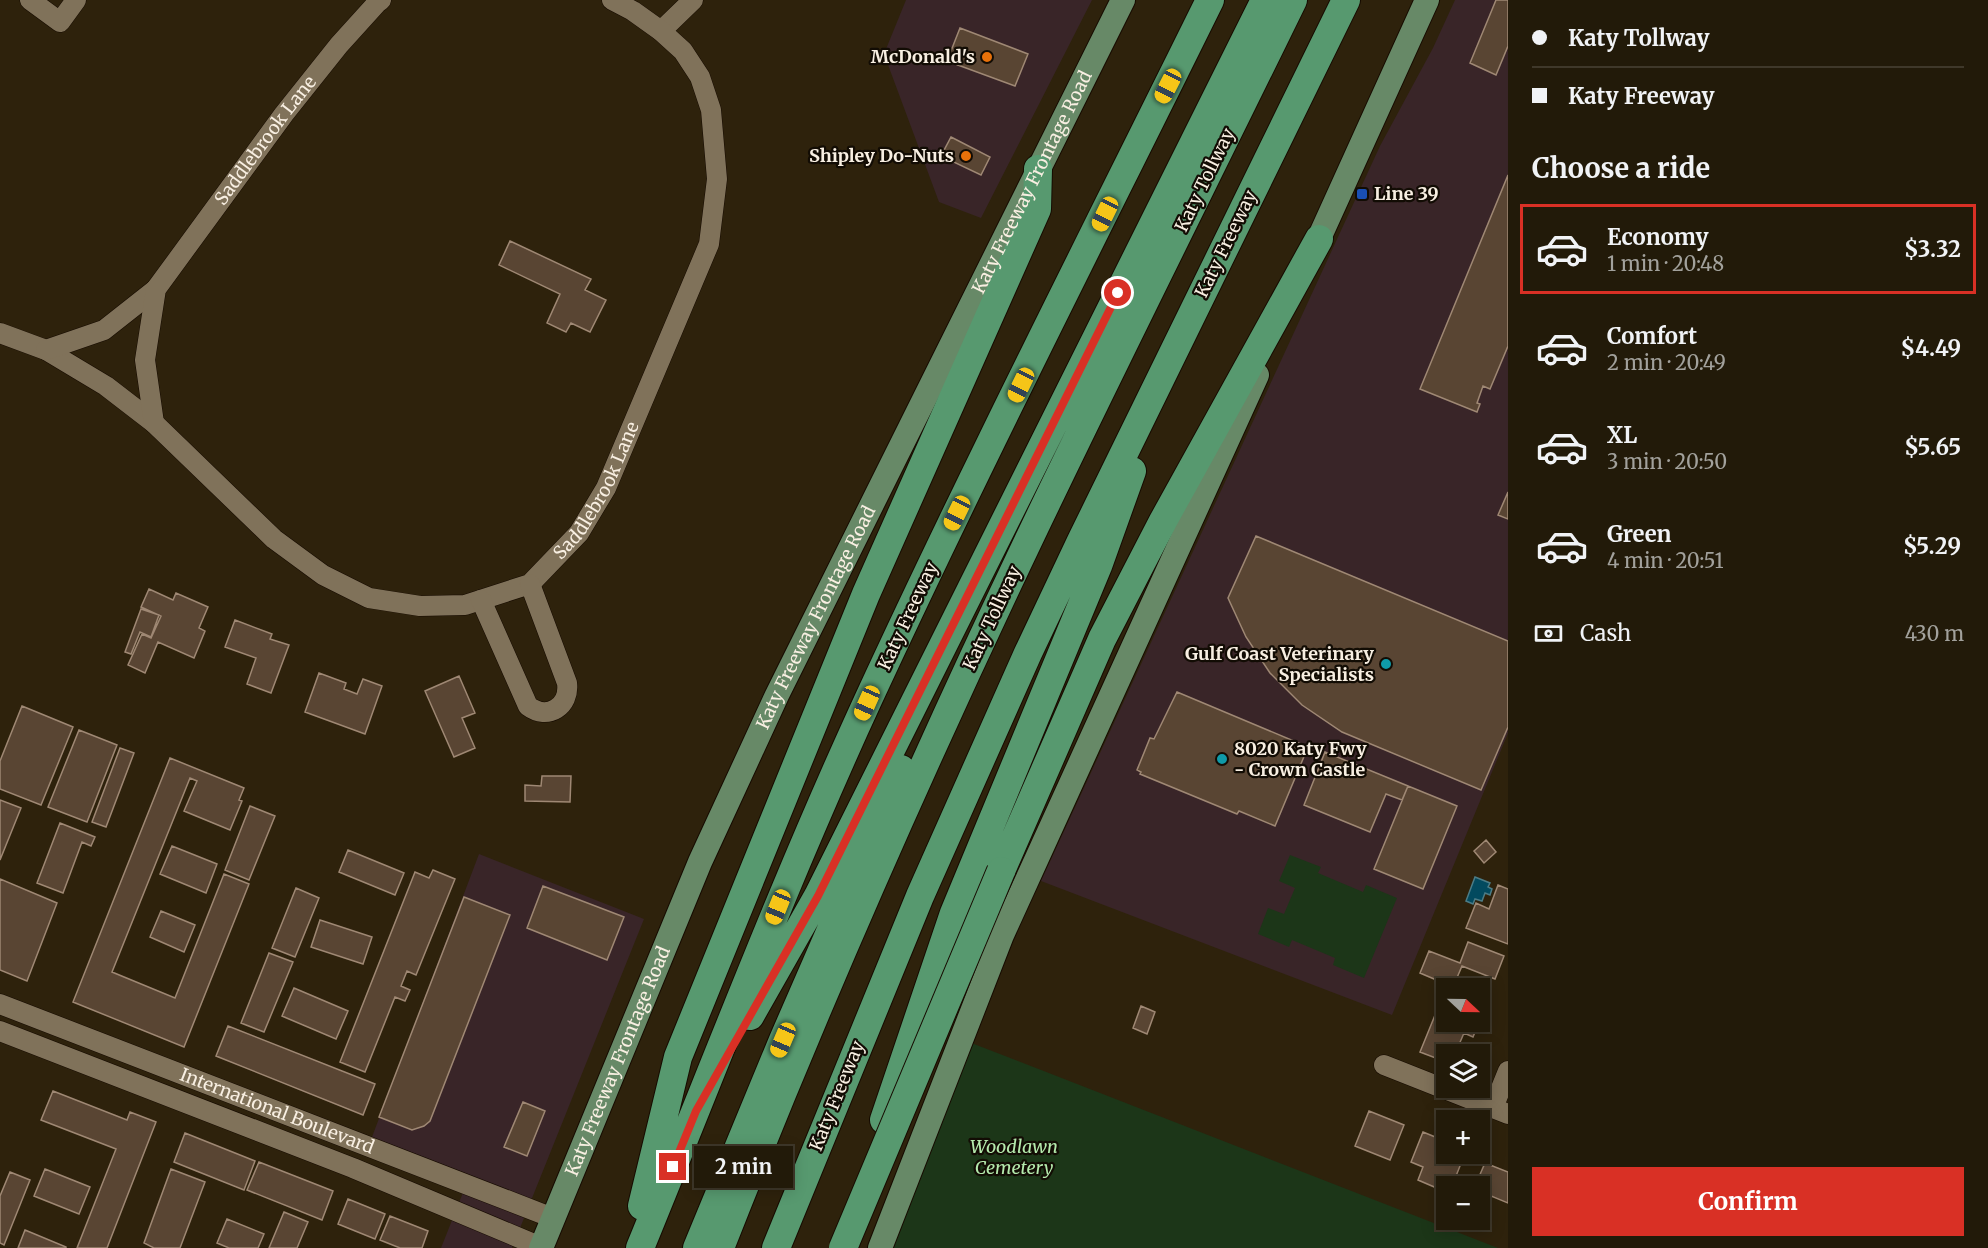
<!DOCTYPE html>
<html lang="en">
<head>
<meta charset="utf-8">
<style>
	:root { --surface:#221a09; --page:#2e2717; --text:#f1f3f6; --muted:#a2a19c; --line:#3f382a; --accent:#d93025 }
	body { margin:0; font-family:Merriweather,serif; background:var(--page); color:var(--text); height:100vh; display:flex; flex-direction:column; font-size:22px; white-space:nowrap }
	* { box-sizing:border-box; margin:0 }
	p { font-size:20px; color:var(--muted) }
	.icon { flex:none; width:33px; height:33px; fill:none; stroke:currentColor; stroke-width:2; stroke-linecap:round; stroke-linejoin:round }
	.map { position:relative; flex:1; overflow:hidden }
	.panel { display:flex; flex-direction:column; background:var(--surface); width:480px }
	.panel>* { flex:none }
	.hud { display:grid; align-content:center; height:132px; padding:0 24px; background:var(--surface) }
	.needle { width:39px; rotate:112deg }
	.fabs { position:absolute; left:1436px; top:978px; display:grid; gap:12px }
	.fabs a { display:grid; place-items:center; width:54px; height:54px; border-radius:0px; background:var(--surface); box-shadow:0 3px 15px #0003,0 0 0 2px var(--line); font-size:30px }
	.end { position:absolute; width:27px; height:27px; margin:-14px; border:8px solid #d93025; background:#fff; box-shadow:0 0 0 3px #fff }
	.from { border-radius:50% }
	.bubble { position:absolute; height:42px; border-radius:0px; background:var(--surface); box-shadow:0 3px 15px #0003,0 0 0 2px var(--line); font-size:20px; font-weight:700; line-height:42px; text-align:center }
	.car { position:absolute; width:18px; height:36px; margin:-18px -9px; border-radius:8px; box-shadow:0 0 4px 2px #0007; background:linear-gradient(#f5c518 24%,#345 0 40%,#f5c518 0 76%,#345 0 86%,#f5c518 0) }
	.hud b { display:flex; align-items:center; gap:21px; height:57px; font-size:22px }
	.hud b+b { border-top:2px solid var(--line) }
	.hud i { width:15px; height:15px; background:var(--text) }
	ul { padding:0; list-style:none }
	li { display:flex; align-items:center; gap:18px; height:90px; margin:0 12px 9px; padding:0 12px; border:3px solid transparent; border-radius:0px }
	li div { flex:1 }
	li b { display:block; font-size:22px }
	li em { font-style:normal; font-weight:700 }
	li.on { border-color:var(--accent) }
	li>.icon { width:54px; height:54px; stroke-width:1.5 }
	h2 { padding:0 24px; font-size:27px; line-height:72px }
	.pay { display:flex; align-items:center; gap:15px; height:66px; padding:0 24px; font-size:22px }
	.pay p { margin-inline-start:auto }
	.cta { display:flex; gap:12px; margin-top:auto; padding:12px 24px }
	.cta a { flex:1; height:69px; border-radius:0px; background:var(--accent); color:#fff; font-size:24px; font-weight:700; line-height:69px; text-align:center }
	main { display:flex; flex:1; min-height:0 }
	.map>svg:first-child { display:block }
	.commercial { fill:#392528 }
	.green { fill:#1c3618 }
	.water { fill:#024a5f; stroke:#4c7c86; stroke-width:1.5 }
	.building { fill:#594533; stroke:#9f8874; stroke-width:1.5 }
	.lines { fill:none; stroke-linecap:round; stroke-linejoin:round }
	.minor-casing { stroke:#160b00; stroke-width:21 }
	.major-casing { stroke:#160b00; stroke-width:26 }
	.highway-casing { stroke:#160b00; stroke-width:30 }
	.minor { stroke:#80725a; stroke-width:20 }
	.major { stroke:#678967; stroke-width:24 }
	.highway { stroke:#57996f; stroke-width:28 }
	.highway-bridge-casing { stroke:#160b00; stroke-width:30; stroke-linecap:butt }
	.highway-bridge { stroke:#57996f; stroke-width:28 }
	.route { stroke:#d93025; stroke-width:8 }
	.food-dot { fill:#e8710a; stroke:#120c04; stroke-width:2 }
	.transit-dot { fill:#1a4fb4; stroke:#120c04; stroke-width:2 }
	.culture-dot { fill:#0f9aa8; stroke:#120c04; stroke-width:2 }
	.labels { text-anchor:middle; stroke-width:4.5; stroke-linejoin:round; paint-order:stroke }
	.poi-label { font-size:18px; font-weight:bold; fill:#f8efe2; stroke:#120c04; text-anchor:end }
	.street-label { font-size:18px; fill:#f8efe2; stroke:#120c04 }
	.park-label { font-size:18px; font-style:italic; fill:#b5ebad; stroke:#120c04 }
</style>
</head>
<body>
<main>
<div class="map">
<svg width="1508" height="1248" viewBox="0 0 1508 1248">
	<rect width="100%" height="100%" fill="#2e220c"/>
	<path class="commercial" d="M906,0H1092L981,218L939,202L884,54Z
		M1455,0H1508V733L1392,1015L1041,881L1380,146L1433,48Z
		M479,854L644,919L512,1248H441L470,1175L372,1137Z"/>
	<path class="green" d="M1290,855L1321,867L1318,873L1363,892L1366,885L1397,898L1364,978L1333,965L1335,958L1292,940L1289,947L1258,934L1268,908L1284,914L1295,888L1279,881Z
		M961,1039L1036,1068L1498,1248H880Z"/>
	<path class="water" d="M1475,877L1490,883L1488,887L1492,889L1490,895L1485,893L1482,901L1475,899L1473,904L1466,901Z"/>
	<path class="building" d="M1496,0H1508V46L1496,75L1470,63Z
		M960,28L1028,54L1015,86L947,61Z
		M951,137L990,157L981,175L941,156Z
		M1508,175V346L1490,389L1483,386L1477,403L1480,404L1477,412L1420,389Z
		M510,241L591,279L585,290L606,300L590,332L571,323L566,332L547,323L560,294L499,265Z
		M1508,492V519L1498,515Z
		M1256,536L1508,641V727L1481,790L1342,732L1302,705L1270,673L1246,637L1228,598Z
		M149,589L173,600L176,593L208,607L199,628L205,631L194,658L158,642L145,673L128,665L142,634L151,638L161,616L141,607Z
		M141,609L159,615L151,637L140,632L131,654L125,652Z
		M235,620L272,634L270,639L289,645L271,693L247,684L256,658L225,647Z
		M319,673L346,683L344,689L357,694L363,679L382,686L365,734L305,712Z
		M459,676L475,713L462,718L475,748L454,757L425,691Z
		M1177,692L1308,747L1275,826L1239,811L1237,814L1140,774L1141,772L1137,770L1150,738L1154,739Z
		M22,706L73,727L41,805L0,789V761Z
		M79,730L117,745L87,822L48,807Z
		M120,748L134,753L106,827L92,822Z
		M1325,752L1408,786L1402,800L1386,794L1370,832L1304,805Z
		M170,758L244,788L239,800L242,801L230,830L184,811L197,781L190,778L112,972L175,998L224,874L249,884L184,1047L73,1002Z
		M542,776H571L570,802L525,801V785L541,786Z
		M1408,786L1457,806L1423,889L1374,869Z
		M0,800L21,808L0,860Z
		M250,806L275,816L249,880L225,870Z
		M60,823L95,837L91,846L82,842L63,893L37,883Z
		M1486,840L1496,852L1484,863L1474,851Z
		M172,846L217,864L206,893L160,874Z
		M348,850L404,873L395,895L339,872Z
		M433,870L455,879L416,975L407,971L401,986L410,990L405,1001L395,997L365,1072L340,1062L415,872L429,878Z
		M0,879L57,903L27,981L0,970Z
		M1498,885L1508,889V944L1466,928L1476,903L1489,909Z
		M543,886L624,917L607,960L527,928Z
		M296,888L319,898L295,957L272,948Z
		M464,897L510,915L430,1121L424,1126L412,1130L379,1117Z
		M161,911L195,925L184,952L150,937Z
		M320,920L372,937L363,964L311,947Z
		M1468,942L1504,956L1495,979L1462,966L1453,987L1420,973L1429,951L1460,963Z
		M269,953L293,962L264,1032L241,1023Z
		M294,988L348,1011L336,1039L282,1016Z
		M1442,998L1446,1000V1022H1479L1473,1037L1464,1033L1455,1054H1446V1062L1420,1052Z
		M1141,1006L1155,1012L1147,1034L1133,1028Z
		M228,1026L375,1084L363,1115L216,1056Z
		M53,1091L127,1120L130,1112L156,1122L107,1248H77L116,1149L41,1120Z
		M523,1102L545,1111L527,1156L504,1147Z
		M1369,1111L1404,1125L1390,1160L1355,1146Z
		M1423,1132L1445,1141L1440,1152L1462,1161L1452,1186H1446V1192L1418,1180L1423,1167L1411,1162Z
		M185,1133L255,1161L244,1190L174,1162Z
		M259,1162L333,1191L322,1220L247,1190Z
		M1485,1163L1508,1172V1203L1479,1191V1186H1475Z
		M45,1169L90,1187L79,1214L34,1196Z
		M171,1169L205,1182L180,1248H154L144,1243Z
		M10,1172L30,1180L4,1245L0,1243V1196Z
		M348,1199L385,1214L375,1239L338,1224Z
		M284,1212L308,1222L297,1248H269Z
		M390,1216L428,1231L422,1248H400L380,1240Z
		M227,1219L264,1234L258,1248H229L217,1243Z
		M25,1230L66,1247V1248H18Z"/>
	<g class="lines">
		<defs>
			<g id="minor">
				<path d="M30,0L60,22L76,0"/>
				<path d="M661,31L693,0"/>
				<path id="s1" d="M0,333L46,350L106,386L154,423L274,539L323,575L369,598L420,606L465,605L530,584L579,533L606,488L709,244L717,179L711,110L700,77L683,51L661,31L633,11L612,0"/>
				<path d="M46,350L104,330L156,289"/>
				<path id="s2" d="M154,423L145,360L156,289L284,114L339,45L377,3L381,0"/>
				<path d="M481,600L528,706C548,721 570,706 567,683L530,584"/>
				<path id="s3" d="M0,1004L553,1218"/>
				<path d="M0,1031L353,1168L541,1247"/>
				<path d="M1384,1065L1508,1114"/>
				<path d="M1493,1108L1508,1071"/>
			</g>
			<g id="major">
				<path d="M1311,256L1427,0"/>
				<path id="s4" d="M541,1248L700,862L777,695L1123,0"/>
				<path d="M880,1248L1002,935L1257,375"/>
			</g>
			<path id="highway" d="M1001,871L1102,639L1163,521L1319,239
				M750,1016L818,896L1265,0
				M884,1120L954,913L1098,566L1132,471
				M642,1206L678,1057L866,594L1037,209L1038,169
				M640,1248C715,1065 785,880 868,700C977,464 1095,233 1210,0
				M697,1248L783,1040L901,769
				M720,1248C815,1006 920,768 1032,533C1117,355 1206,178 1293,0
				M776,1248L920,896L1028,653L1081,541L1346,0"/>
		</defs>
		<use href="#minor" class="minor-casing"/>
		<use href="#major" class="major-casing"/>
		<use href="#highway" class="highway-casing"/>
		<use href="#minor" class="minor"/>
		<use href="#major" class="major"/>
		<use href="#highway" class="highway"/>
		<defs>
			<path id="highway-bridge" d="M843,1248L1001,871"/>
		</defs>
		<use href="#highway-bridge" class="highway-bridge-casing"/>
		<use href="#highway-bridge" class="highway-bridge"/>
	</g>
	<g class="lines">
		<path class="route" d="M673,1167L696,1111L818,896L1118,293"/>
	</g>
	<g class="food-dot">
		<circle cx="987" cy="57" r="6"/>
		<circle cx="966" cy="156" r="6"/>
	</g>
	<rect class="transit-dot" x="1356" y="188" width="12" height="12" rx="3"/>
	<g class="culture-dot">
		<circle cx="1386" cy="664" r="6"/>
		<circle cx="1222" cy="759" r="6"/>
	</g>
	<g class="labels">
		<g class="poi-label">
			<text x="975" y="63">McDonald's</text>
			<text x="954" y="162">Shipley Do-Nuts</text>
			<text x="1374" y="200" text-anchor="start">Line 39</text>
			<text x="1374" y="660">Gulf Coast Veterinary<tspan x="1374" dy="21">Specialists</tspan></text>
			<text x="1234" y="755" text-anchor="start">8020 Katy Fwy<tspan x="1234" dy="21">- Crown Castle</tspan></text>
		</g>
		<g class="street-label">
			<text dy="6" stroke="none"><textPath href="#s2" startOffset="320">Saddlebrook Lane</textPath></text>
			<text transform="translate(1205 180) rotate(-64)" y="6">Katy Tollway</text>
			<text dy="6" stroke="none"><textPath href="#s4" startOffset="1174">Katy Freeway Frontage Road</textPath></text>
			<text transform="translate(1226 244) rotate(-64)" y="6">Katy Freeway</text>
			<text dy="6" stroke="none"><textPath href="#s1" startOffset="740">Saddlebrook Lane</textPath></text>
			<text transform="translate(908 616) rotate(-65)" y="6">Katy Freeway</text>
			<text dy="6" stroke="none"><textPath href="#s4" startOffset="688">Katy Freeway Frontage Road</textPath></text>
			<text transform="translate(992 618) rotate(-65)" y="6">Katy Tollway</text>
			<text dy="6" stroke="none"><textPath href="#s4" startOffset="202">Katy Freeway Frontage Road</textPath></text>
			<text transform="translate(837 1096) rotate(-68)" y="6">Katy Freeway</text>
			<text dy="6" stroke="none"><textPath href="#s3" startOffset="297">International Boulevard</textPath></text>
		</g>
		<g class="park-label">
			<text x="1014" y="1153">Woodlawn<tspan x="1014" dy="21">Cemetery</tspan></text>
		</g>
	</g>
</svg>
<div class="fabs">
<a><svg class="needle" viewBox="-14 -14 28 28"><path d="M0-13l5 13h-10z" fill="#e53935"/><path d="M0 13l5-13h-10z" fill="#a2a19c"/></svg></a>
<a><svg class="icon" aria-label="layers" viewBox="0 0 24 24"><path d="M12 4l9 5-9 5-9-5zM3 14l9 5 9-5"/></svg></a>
<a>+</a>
<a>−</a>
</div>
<i class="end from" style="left:1118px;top:293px"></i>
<i class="end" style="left:673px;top:1167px"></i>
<div class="bubble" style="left:694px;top:1146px;width:99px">2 min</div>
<i class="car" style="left:1168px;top:86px;rotate:207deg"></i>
<i class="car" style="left:1105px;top:214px;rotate:206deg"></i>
<i class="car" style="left:1021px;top:385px;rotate:206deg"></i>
<i class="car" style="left:957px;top:513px;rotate:206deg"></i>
<i class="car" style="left:867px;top:703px;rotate:204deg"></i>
<i class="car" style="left:778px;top:907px;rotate:202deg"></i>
<i class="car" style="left:783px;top:1040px;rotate:203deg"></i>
</div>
<section class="panel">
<div class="hud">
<b><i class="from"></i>Katy Tollway</b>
<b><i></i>Katy Freeway</b>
</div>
<h2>Choose a ride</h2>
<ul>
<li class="on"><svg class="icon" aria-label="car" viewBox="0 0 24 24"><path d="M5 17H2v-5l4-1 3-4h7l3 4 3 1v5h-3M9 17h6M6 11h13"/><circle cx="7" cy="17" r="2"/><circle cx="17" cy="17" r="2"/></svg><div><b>Economy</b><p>1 min · 20:48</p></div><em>$3.32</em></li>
<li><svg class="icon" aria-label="car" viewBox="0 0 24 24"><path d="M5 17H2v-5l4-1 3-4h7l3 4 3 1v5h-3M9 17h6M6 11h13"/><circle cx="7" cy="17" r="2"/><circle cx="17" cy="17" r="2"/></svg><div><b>Comfort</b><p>2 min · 20:49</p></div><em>$4.49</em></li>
<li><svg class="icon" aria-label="car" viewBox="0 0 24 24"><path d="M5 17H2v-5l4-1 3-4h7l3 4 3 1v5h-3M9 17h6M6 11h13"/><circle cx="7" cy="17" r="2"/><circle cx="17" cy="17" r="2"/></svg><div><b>XL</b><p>3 min · 20:50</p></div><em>$5.65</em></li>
<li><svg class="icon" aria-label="car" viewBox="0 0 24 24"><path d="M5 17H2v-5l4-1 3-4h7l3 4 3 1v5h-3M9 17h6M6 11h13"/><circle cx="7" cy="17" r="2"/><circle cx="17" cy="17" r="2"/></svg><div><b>Green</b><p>4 min · 20:51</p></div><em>$5.29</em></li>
</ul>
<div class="pay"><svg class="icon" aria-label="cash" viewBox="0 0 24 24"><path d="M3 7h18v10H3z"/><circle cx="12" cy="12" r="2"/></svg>Cash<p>430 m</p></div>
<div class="cta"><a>Confirm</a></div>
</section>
</main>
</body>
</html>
